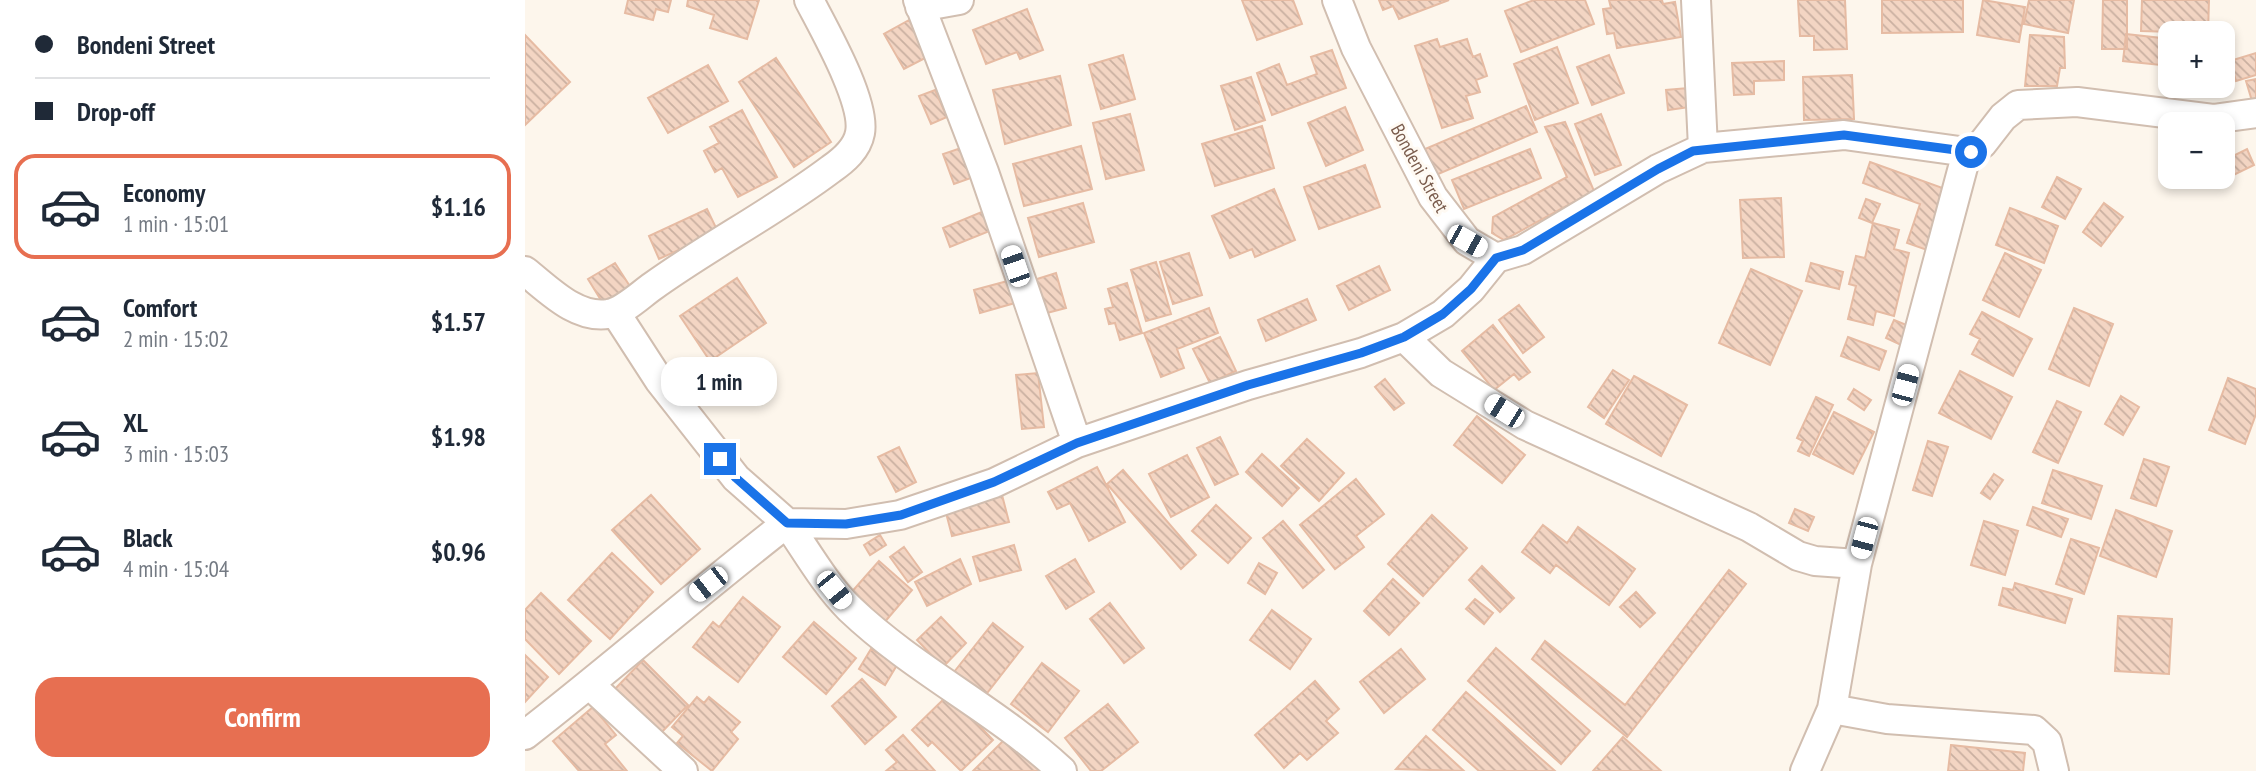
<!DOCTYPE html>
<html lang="en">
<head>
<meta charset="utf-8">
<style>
	:root { --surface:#fff; --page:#f6f6f7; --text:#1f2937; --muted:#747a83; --line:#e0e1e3; --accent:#e76f51 }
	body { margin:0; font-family:"PT Sans Narrow",sans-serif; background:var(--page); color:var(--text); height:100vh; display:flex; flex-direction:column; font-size:26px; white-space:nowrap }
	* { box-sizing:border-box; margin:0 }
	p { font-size:23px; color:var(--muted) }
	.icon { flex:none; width:38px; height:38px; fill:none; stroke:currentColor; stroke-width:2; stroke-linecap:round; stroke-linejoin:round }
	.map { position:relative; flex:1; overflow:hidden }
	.side { display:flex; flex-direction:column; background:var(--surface); width:525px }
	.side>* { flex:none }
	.banner { display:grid; align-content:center; height:154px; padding:0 35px; background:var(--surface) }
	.fabs { position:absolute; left:1633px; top:21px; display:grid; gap:14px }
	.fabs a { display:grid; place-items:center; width:77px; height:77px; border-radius:14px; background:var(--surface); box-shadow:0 4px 10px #0003; font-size:35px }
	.end { position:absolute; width:32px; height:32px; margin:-16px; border:9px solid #1a73e8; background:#fff; box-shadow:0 0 0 4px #fff }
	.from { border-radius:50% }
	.bubble { position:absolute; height:49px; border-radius:21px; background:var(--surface); box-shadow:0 4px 10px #0003; font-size:23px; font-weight:600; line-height:49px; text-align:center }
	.car { position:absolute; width:21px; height:42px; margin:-21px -10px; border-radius:9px; box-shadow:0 0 5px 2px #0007; background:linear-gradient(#fff 24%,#345 0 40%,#fff 0 76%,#345 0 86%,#fff 0) }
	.banner b { display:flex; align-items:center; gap:24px; height:66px; font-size:26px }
	.banner b+b { border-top:2px solid var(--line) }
	.banner i { width:18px; height:18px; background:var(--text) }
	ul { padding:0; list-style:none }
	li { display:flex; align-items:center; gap:21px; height:105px; margin:0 14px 10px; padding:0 21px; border:4px solid transparent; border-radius:21px }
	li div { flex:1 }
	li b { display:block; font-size:26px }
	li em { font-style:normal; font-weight:600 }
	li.on { border-color:var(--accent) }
	li>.icon { width:63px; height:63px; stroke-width:1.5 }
	.action { display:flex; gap:14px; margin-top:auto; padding:14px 35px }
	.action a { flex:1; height:80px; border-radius:21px; background:var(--accent); color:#fff; font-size:28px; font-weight:600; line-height:80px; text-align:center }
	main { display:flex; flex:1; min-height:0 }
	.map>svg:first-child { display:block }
	.building { fill:url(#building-back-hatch); stroke:#e6bba3; stroke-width:2 }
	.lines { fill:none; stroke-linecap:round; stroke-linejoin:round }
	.minor-casing { stroke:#d1beb0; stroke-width:32 }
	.minor { stroke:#fff; stroke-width:28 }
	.route { stroke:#1a73e8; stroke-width:9 }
	.labels { text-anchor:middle; stroke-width:6; stroke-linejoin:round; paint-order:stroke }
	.street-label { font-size:19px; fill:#7a5c4d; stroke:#fffaf3 }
</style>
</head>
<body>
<main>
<section class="side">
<div class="banner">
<b><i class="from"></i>Bondeni Street</b>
<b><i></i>Drop-off</b>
</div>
<ul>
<li class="on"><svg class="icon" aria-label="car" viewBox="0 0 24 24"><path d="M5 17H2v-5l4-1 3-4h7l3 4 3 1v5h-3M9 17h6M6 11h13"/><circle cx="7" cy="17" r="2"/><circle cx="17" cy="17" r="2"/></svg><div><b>Economy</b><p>1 min · 15:01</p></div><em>$1.16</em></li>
<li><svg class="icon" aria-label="car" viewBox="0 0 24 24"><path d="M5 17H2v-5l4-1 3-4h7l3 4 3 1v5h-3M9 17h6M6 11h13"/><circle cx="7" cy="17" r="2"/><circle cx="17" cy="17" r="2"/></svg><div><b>Comfort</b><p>2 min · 15:02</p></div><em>$1.57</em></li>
<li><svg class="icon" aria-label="car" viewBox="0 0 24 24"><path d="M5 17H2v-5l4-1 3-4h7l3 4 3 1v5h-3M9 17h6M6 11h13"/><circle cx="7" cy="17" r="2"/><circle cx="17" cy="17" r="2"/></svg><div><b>XL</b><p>3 min · 15:03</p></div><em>$1.98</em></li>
<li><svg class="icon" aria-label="car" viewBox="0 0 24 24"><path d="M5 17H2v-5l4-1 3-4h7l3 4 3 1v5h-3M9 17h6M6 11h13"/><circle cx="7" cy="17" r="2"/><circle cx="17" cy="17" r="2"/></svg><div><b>Black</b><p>4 min · 15:04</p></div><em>$0.96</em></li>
</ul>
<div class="action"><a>Confirm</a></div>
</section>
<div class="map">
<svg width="1731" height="771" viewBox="0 0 1731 771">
	<defs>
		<pattern id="building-back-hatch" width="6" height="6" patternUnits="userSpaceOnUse" patternTransform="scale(1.75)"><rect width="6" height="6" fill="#f3d5c3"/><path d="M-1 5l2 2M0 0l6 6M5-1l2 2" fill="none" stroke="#cab0a1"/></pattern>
	</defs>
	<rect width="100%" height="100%" fill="#fdf6ec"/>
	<path class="building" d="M103,0H146L143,12L131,9L128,20L100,13Z
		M163,0H234L222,39L185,28L189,15L162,6Z
		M717,0H768L777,24L732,40Z
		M854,0H924L874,19L868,6L858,10Z
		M1009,0H1060L1069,24L996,52L980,11Z
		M1084,0H1137L1138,4L1150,2L1156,37L1092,48L1089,33L1082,34L1078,9L1086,8Z
		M1273,0H1320L1322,49L1289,50V36H1275Z
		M1357,0H1438V32L1357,33Z
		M1458,0L1500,7L1494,42L1452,35Z
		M1504,0H1549L1543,33L1499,24Z
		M1578,0H1602V49H1577Z
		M1617,0H1684L1683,33L1616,31Z
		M502,9L518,50L495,59L492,52L461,64L448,30Z
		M384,20L404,56L379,69L359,34Z
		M1601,34L1645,39V66L1598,61Z
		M0,35L45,82L0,125Z
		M1505,35L1539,37L1540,68H1535L1532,86H1500Z
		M912,39L915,47L942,39L948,57L955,54L962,76L951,80L955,92L941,96L948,118L917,128L890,46Z
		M1032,47L1053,103L1010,120L989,64Z
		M807,50L821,88L747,115L732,73L754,64L762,85L792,74L786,57Z
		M1731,53V75L1711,81L1705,61Z
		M598,55L610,99L576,109L564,65Z
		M1084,55L1099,93L1067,105L1052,67Z
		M251,58L306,142L269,167L214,82Z
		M1259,61V80L1229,81V94L1209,95L1207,63Z
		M183,65L203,101L143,133L123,98Z
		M1327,75L1329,119L1279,120L1278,77Z
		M535,76L546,125L480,144L468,90Z
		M726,77L740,120L710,130L696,86Z
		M1731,79V100L1727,101L1721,81Z
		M1163,88L1165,107L1143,110L1141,90Z
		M410,90L422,117L406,124L394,96Z
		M1001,106L1012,132L911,175L900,149Z
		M820,107L838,150L801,166L783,123Z
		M217,110L252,177L213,197L197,168L190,172L179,151L194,143L185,127Z
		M605,114L619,170L581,179L568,123Z
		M1076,114L1096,165L1070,175L1050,124Z
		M1040,122L1069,191L979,240L967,233L968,217L1042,177L1020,127Z
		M737,126L749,168L690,186L677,144Z
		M556,146L567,189L499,206L488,164Z
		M436,148L446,178L429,184L418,154Z
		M1005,149L1016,178L939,209L927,180Z
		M1722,149L1729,165L1696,181L1698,161Z
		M1345,162L1426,191L1405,251L1382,243L1395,204L1338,183Z
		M840,165L855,207L794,229L779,187Z
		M1532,177L1556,189L1540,219L1517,207Z
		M749,189L770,240L730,257L727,249L705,258L687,216Z
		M1256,198L1259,257L1218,258L1215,200Z
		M1341,199L1355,204L1347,223L1334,218Z
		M558,203L569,242L514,257L503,218Z
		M1579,203L1598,217L1576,246L1558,232Z
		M1485,208L1533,226L1519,263L1471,245Z
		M182,209L193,232L134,259L124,236Z
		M459,211L467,230L425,247L418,228Z
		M1348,223L1374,230L1369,249L1384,253L1369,316L1351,311L1348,325L1323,319L1331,286L1324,284L1331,256L1340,258Z
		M664,253L677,295L648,304L635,262Z
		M1480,253L1516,270L1494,317L1458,300Z
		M631,262L646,314L621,321L606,270Z
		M90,263L106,288L79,305L63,279Z
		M1286,263L1318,272L1314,289L1281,281Z
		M854,266L865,290L824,310L812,286Z
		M1226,269L1277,291L1245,365L1194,343Z
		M531,273L541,308L518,314L509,280Z
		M212,278L241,323L185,361L155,316Z
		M490,279L497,301L455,313L449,290Z
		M602,283L617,333L595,340L590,323L584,324L580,309L588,307L583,289Z
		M782,299L791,320L741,341L733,320Z
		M994,305L1019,337L998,353L974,320Z
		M684,308L693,333L652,349L659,368L636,377L619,333Z
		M1549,308L1588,324L1564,386L1524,369Z
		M1457,312L1507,339L1488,376L1447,354L1455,339L1445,334Z
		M1369,320L1384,326L1376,345L1361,338Z
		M968,325L1005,372L994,380L989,374L969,390L937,351Z
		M695,337L711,371L685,383L668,349Z
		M1323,337L1361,351L1354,370L1316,356Z
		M1088,370L1104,380L1079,418L1063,407Z
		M1435,371L1487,397L1466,439L1414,413Z
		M513,373L519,427L497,429L491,375Z
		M1109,376L1162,405L1136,456L1081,424Z
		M1703,378L1731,389V414L1720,444L1684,430Z
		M860,379L879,403L869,410L850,387Z
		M1329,389L1346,400L1339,410L1323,399Z
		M1596,396L1614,407L1598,435L1580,424Z
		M1291,397L1308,405L1284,456L1273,451L1278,441L1272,438Z
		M1532,401L1556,412L1533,463L1508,452Z
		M1309,412L1349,432L1328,474L1288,454Z
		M952,416L1000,455L977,483L929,445Z
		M695,437L713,474L690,485L672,448Z
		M782,439L819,473L794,501L756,466Z
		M1403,441L1423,447L1407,496L1388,490Z
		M374,447L391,482L371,492L353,457Z
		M737,454L774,488L757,506L721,472Z
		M662,455L684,497L646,517L624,474Z
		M1619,459L1644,467L1631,506L1606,498Z
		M572,467L600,522L564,541L545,503L532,509L523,492Z
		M598,470L671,555L656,569L582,484Z
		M1528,470L1577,486L1566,519L1517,503Z
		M1469,474L1478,480L1465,499L1456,493Z
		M831,479L859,514L831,536L839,547L810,569L775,525Z
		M126,495L175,549L136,584L87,530Z
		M477,495L484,522L427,536L420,509Z
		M691,505L726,538L703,563L667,531Z
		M1508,507L1543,519L1536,537L1502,525Z
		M1270,509L1289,517L1283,531L1264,523Z
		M1591,510L1647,531L1631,577L1575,556Z
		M907,515L942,548L898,596L863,564Z
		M758,521L799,570L778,588L738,538Z
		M1459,521L1493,531L1480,575L1446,565Z
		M1018,525L1042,543L1053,527L1110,569L1084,605L1031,565L1025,573L997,552Z
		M355,535L361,545L345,555L339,545Z
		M1546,539L1574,548L1559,594L1531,584Z
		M489,545L496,570L455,581L448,557Z
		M379,547L397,572L383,582L365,557Z
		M87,553L128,592L85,639L43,600Z
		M435,559L446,584L402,606L390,582Z
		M550,559L569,592L541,609L521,576Z
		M354,561L387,590L358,624L324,595Z
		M734,563L752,573L740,594L723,583Z
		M957,566L989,598L975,612L944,580Z
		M1204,570L1221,584L1102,737L1007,659L1020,641L1100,705Z
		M868,579L894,603L864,635L839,611Z
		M1490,583L1547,599L1540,623L1474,605L1478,588L1488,590Z
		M1111,592L1130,613L1115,627L1095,607Z
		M16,593L66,641L34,674L0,639V610Z
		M218,597L255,627L213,682L168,647L188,622L194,627Z
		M950,599L968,613L959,624L941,609Z
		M585,603L619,648L599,663L565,619Z
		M747,610L786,639L765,669L725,640Z
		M1593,616L1647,619L1644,674L1590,671Z
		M416,617L441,643L418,667L392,640Z
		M289,622L331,658L301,694L258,657Z
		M468,623L498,647L459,697L429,672Z
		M971,648L1065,731L1036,764L943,681Z
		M346,649L372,665L360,685L334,669Z
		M876,649L900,679L859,713L835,682Z
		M0,655L23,677L0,702Z
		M118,660L163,705L133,736L88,691Z
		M517,663L554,691L523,732L486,704Z
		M337,679L371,717L340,744L307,706Z
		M790,681L814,709L801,721L813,733L782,760L775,753L759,768L730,735Z
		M941,692L1030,771H954L908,730Z
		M424,694L468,740L436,771L407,742L403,746L387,730Z
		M172,697L179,703L184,697L215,722L206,732L213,739L187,771L152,743L158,736L147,727Z
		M583,704L613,742L576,771H566L540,738Z
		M68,707L91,735L80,744L102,771H54L28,741Z
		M485,734L518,771H448Z
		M378,735L410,771H361L372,762L361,750Z
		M901,736L939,771L871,769Z
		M1098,737L1136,771H1068Z
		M1426,745L1500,753L1498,771H1423Z"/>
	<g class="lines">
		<defs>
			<path id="minor" d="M393,0L459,172L552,443
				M812,0L831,48L908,197L942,241L971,258L998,250L1133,169L1178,148L1319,135L1442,152L1457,144L1478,117L1493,105L1552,102L1688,119L1731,113
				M1171,0L1178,148
				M395,7L434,0
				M0,271C23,289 51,319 83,314C98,312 115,295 128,286C185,245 249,212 306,169C319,160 332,149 335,133C341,102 299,29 284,0
				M90,312L134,380L211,478L262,523L321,524L375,515L469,483L552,443L723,385L836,353L879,337L918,314L946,289L971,258
				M879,337L916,373L1000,425L1224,527L1273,556L1290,561L1332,564
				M65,685L158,771
				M1307,709L1362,719L1509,730L1522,742L1529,771
				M0,735C89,666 173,592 262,523C282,552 300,584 325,609C390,671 472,710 537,771
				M1280,771L1307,709L1332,564L1442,152"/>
		</defs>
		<use href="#minor" class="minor-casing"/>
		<use href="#minor" class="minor"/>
	</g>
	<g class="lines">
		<path class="route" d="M195,459L211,478L262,523L321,524L376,515L469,482L552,443L723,385L836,353L879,337L918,314L946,289L971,258L998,250L1133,169L1168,151L1319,135L1446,152"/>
	</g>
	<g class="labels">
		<g class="street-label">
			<text transform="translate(895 168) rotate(61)" y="7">Bondeni Street</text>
		</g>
	</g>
</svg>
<div class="fabs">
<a>+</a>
<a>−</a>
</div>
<i class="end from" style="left:1446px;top:152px"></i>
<i class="end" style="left:195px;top:459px"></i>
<div class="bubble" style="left:136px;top:357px;width:116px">1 min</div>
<i class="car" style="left:942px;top:241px;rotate:119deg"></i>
<i class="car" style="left:490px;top:266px;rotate:341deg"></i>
<i class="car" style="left:1380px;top:385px;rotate:15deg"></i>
<i class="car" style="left:979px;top:411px;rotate:302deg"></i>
<i class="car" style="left:1339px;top:538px;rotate:195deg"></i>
<i class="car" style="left:183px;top:584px;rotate:232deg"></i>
<i class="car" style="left:309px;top:590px;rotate:141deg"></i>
</div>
</main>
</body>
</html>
